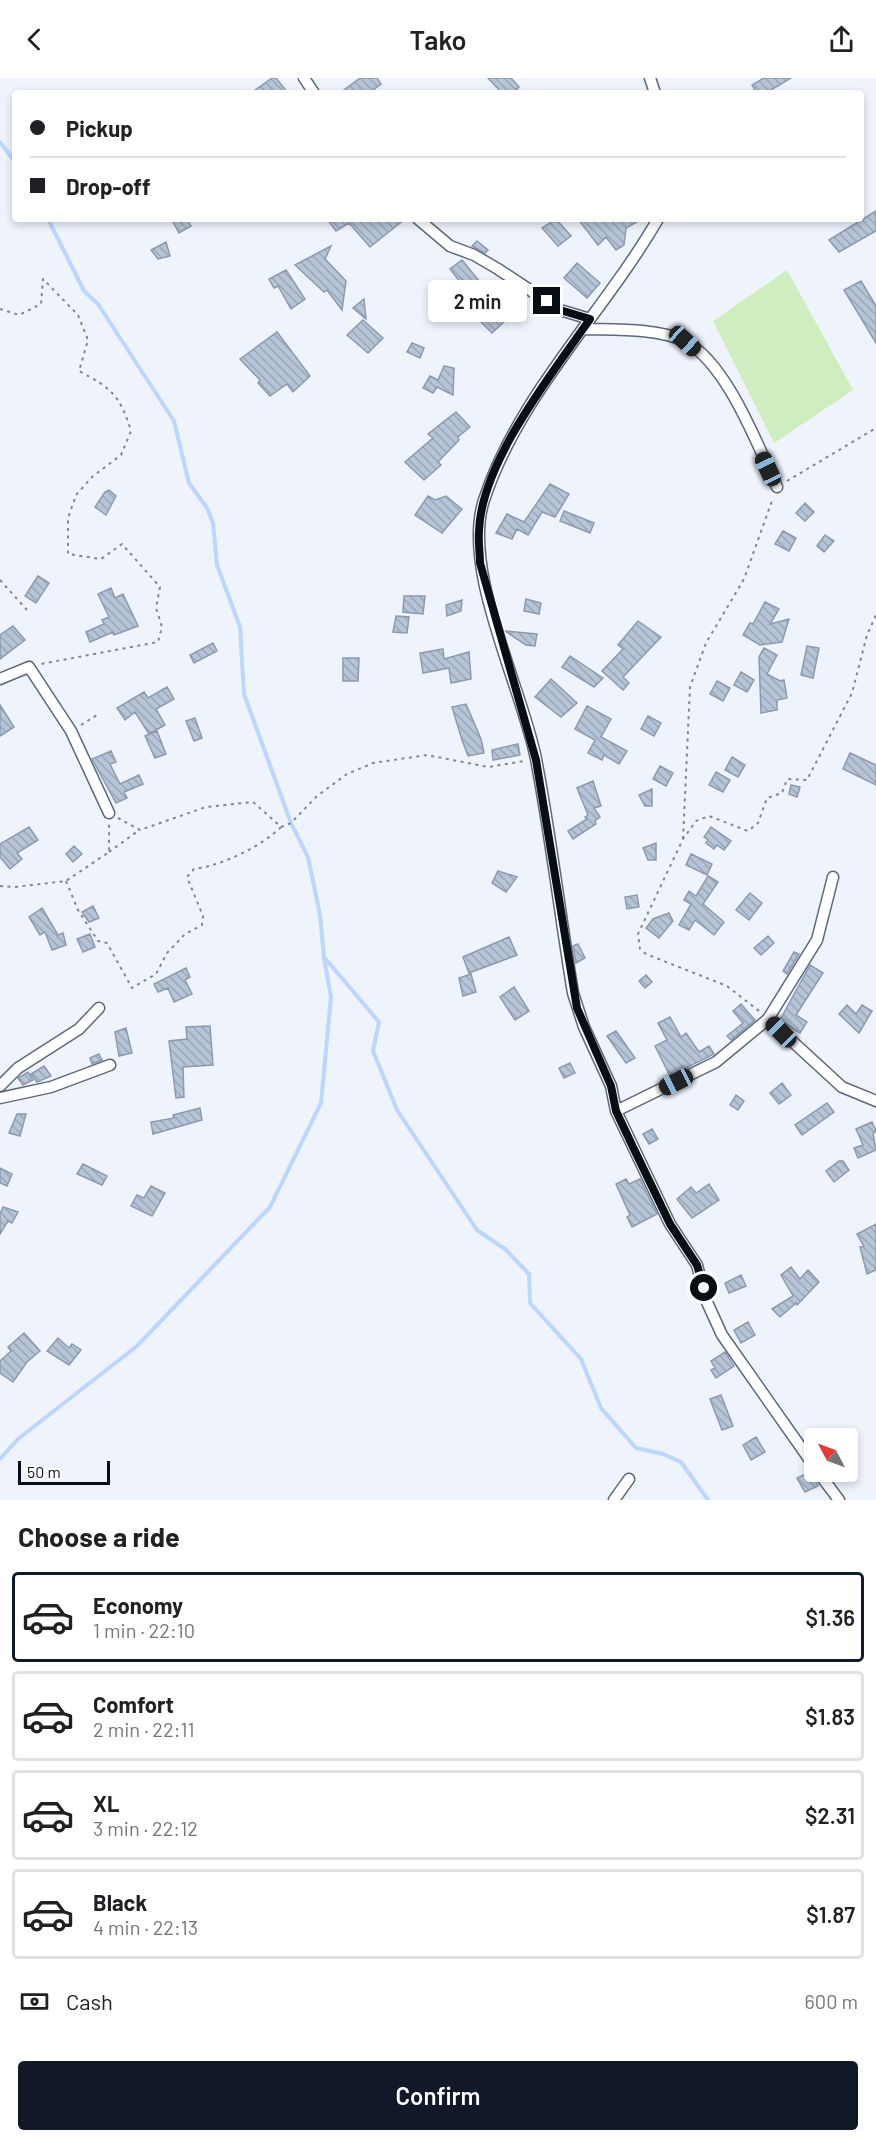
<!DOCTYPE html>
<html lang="en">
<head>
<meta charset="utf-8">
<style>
	:root { --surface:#fff; --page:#f6f6f6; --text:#202124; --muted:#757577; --line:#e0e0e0; --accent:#111827 }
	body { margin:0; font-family:Barlow,sans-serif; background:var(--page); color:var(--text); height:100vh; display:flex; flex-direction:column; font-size:22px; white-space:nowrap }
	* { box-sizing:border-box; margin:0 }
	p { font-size:20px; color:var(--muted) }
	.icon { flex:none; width:33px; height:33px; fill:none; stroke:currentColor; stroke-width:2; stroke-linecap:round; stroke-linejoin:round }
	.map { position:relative; height:1422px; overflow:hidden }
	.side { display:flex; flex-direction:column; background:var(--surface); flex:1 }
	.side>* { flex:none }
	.top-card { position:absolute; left:12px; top:12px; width:852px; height:132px; border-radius:6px; box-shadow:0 3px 9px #0003; display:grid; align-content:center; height:132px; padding:0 18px; background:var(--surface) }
	.needle { width:39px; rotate:311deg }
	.controls { position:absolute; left:804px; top:1350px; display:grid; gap:12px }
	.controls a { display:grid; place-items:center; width:54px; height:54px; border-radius:6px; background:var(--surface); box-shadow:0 3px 9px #0003; font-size:30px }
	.scale { position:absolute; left:18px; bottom:15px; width:92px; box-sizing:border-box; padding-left:6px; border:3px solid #090e14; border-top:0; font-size:16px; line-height:21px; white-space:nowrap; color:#090e14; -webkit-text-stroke:4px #fff; paint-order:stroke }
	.end { position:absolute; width:27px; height:27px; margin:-14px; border:8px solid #090e14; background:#fff; box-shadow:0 0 0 3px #fff }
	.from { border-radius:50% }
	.bubble { position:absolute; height:42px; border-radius:6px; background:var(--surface); box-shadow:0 3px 9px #0003; font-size:20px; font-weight:600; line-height:42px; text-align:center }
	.car { position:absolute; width:18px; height:36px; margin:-18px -9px; border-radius:8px; box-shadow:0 0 4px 2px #0007; background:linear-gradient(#222 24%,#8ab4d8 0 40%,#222 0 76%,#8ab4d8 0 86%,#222 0) }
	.top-card b { display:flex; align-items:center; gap:21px; height:57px; font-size:22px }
	.top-card b+b { border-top:2px solid var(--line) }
	.top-card i { width:15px; height:15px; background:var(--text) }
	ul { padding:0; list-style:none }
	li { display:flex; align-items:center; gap:18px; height:90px; margin:0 12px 9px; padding:0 6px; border:3px solid var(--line); border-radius:6px }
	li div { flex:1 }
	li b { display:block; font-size:22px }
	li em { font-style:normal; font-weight:600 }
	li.current { border-color:var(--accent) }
	li>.icon { width:54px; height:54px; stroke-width:1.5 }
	h2 { padding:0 18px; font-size:27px; line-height:72px }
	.pay { display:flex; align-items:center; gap:15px; height:66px; padding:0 18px; font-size:22px }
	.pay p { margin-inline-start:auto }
	.primary-button { display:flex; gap:12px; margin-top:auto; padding:12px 18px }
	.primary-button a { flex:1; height:69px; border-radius:6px; background:var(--accent); color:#fff; font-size:24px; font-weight:600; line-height:69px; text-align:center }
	header { display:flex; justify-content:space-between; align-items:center; height:78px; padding:0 18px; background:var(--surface); font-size:27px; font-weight:600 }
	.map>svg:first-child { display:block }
	.grass { fill:#cfeebf }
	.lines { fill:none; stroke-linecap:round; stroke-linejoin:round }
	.stream { stroke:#bcd6fe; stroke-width:4 }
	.building { fill:url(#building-back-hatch); stroke:#8d9aae; stroke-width:1.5 }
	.street-casing { stroke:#5c687a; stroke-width:13 }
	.path { stroke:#82878f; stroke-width:2; stroke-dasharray:3 4.5; stroke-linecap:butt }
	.street { stroke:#fff; stroke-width:10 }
	.route { stroke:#090e14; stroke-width:8 }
</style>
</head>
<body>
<header><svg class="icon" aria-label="back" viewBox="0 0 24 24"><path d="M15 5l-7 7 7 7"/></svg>Tako<svg class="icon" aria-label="share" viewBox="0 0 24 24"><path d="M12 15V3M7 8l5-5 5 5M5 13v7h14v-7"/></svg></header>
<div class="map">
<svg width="876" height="1422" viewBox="0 0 876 1422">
	<defs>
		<pattern id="building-back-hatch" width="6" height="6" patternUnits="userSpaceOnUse" patternTransform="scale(1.5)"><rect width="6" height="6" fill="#b6c4d8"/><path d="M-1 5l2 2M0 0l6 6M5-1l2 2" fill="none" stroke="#9ba7b8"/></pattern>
	</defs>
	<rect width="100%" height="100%" fill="#eef3fc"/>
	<path class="grass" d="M787,192L853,312L774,365L713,243Z"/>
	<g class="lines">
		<path class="stream" d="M0,64L15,84
			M48,141L84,213L98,226L174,343L189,405L207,430L213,445L217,487L240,549L244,616L291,745L308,779L320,837L324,879L379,944L373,973L397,1032L477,1152L505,1171L529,1196L530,1225L581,1281L601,1330L636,1370L663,1376L681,1384L708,1422
			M0,1381L18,1361L137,1268L270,1129L321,1025L331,919L324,880"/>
	</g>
	<path class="building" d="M272,0H276L288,15H251Z
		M360,0H377L381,6L369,15H340Z
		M488,0H511L519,9L513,15H502Z
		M764,0H791L766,15H757L752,7Z
		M876,133V153L839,174L829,162Z
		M178,141H187L191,148L179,155L173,144Z
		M327,141H405L370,169L349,145L336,153Z
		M556,141L571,158L558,168L542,150Z
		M578,141H642L626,150L624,167L616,172L606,159L598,167Z
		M477,163L488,172L485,175L472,168Z
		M166,164L170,178L158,181L151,172Z
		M331,168L325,181L346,203L342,232L327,212L324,214L295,187Z
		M462,182L479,203L464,215L467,218L443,231L433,225L461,205L450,191Z
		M577,185L600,205L587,220L564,200Z
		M286,192L305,221L291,231L278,208L274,210L269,201Z
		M861,203L876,228V265L844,212Z
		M364,221L366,241L353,230Z
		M494,232L505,243L492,255L481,244Z
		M363,242L383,260L368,275L347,257Z
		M277,254L310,298L293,314L287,306L270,318L258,305L260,302L240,281Z
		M412,265L424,270L420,280L407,274Z
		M444,288L454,290L453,317L437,309L433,315L423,310L430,298L438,302Z
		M456,334L470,349L458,359L459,362L438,384L441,387L424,402L405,384L433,360L428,356Z
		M550,406L569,416L555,439L542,434L528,457L517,451L512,461L496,455L507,436L524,444Z
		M109,412L116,418L106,437L95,429L105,414Z
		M428,418L435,422L446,418L462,431L442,455L415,437Z
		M805,425L814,434L805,443L796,435Z
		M564,433L594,445L590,455L560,443Z
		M783,453L796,460L789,473L775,466Z
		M825,457L834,463L824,474L817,468Z
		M38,498L49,505L36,525L25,518Z
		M111,510L115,520L123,516L138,548L114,557L113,554L90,564L86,554L104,546L102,542L109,539L98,516Z
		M404,518H425L423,536L403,534Z
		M526,521L541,525L539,536L524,533Z
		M462,522L461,533L447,538L446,527Z
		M765,524L779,531L770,546L789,541L782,564L760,567L743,557L750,545L753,546Z
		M396,538L409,539L407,555L393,554Z
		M638,543L661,559L623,599L629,605L623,612L602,593L623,571L618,567Z
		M13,548L25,562L0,581V557Z
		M505,553L537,556L535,568L526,567Z
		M213,565L217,573L194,585L190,577Z
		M807,568L819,570L813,600L801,597Z
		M764,570L777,577L767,596L780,603L784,602L787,620L777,622V632L761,635L759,579Z
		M443,571L444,581L469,574L471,601L451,605L449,590L423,595L420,575Z
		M570,578L603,600L594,609L562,589Z
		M343,580H359L358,603H343Z
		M741,594L754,602L747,614L734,607Z
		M551,601L577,625L561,639L535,619Z
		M717,603L730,610L723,623L710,616Z
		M167,609L174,621L156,631L165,647L149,656L135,634L125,642L117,630L144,614L148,620Z
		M466,626L481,661L484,675L468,678L462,662L452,629Z
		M0,627L14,649L0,658Z
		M587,628L611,641L601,659L627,673L619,686L604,677L602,682L588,675L595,662L575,651Z
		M648,638L661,645L654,658L641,651Z
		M195,640L202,660L194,663L186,643Z
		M157,653L166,676L155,680L145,658Z
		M518,666L520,677L493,682L492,672Z
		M111,673L116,684L110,686L120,706L139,697L143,706L124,714L127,720L116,725L92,681Z
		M850,675L876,687V707L843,691Z
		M732,679L745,687L738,699L725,692Z
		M660,688L673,695L666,708L653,701Z
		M716,694L730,702L723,714L709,707Z
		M593,703L601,728L594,730L600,739L595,743L596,746L573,761L568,753L587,741L585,739L588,737L577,710Z
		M791,707L800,709L797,719L789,716Z
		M652,711V728H645L639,717Z
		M29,749L38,762L17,775L22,781L10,791L0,779V766Z
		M711,749L731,763L724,772L717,767L714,771L706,765L708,762L704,759Z
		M656,765V782H648L643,770Z
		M74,768L82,776L73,784L66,776Z
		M691,776L712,786L707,797L686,787Z
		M498,793L517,799L506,814L492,805Z
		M708,798L718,804L703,826L724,844L714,857L695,842L689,852L679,847L691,826L684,822L689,813L696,818Z
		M750,815L762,825L749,842L736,832Z
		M637,817L639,829L627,831L625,819Z
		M93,828L99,840L89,844L82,834Z
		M42,830L58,857L63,855L66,867L52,872L45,854L40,857L29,839Z
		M669,835L673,843L659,860L646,850L653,841Z
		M90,856L95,869L83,874L77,861Z
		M768,858L774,865L761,877L754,870Z
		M509,859L517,877L469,895L463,879Z
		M578,866L585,880L576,885L573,868Z
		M794,874L799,876L787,896L783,893Z
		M810,887L823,895L796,937L807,944L800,955L780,942Z
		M186,890L190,899L185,902L192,916L174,924L168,910L158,914L154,906Z
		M471,896L476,914L463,918L459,900Z
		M646,897L652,904L645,910L639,903Z
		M514,909L529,933L515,942L500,919Z
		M741,926L755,942L731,962L727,958L743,945L733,933Z
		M847,927L856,936L862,927L872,933L859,955L839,936Z
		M670,939L681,959L686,955L699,974L709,968L714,976L670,998L655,968L667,962L658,945Z
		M210,948L213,987L183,989L184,1019L176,1020L169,963L187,961L186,949Z
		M126,950L132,975L119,978L115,954Z
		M616,953L635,980L626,985L607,958Z
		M99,976L102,982L92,986L90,980Z
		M570,985L575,995L564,1000L559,990Z
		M44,988L51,998L37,1004L31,996Z
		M28,994L33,1002L23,1007L18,1000Z
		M782,1005L791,1017L779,1026L770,1015Z
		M736,1017L744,1023L738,1032L730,1027Z
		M827,1025L834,1034L802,1057L795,1047Z
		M200,1030L202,1042L153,1056L151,1044L174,1040L173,1037Z
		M17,1036H26L20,1058L9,1055Z
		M872,1044L876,1053L873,1056L876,1072L858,1080L854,1070L863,1067L856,1051Z
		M652,1051L658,1061L649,1066L643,1056Z
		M839,1083H843L849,1092L834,1104L826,1093Z
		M83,1086L107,1098L102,1107L77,1096Z
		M0,1090L12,1096L7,1108L0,1105Z
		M626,1101L629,1106L640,1101L657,1136L632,1149L627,1139L630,1137L616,1106Z
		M709,1106L719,1122L692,1140L677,1121L691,1109L696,1115Z
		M151,1108L165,1115L152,1138L131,1128L137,1117L144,1120Z
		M3,1129L18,1134L12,1145L8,1143L0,1156V1136Z
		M876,1146V1192L867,1196L860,1169L864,1168L857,1156Z
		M791,1189L800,1201L808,1192L819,1204L797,1227L796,1225L780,1239L772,1231L793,1218L781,1197Z
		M741,1197L746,1208L729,1215L725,1205Z
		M748,1244L755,1257L741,1265L734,1252Z
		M24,1255L40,1273L27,1284L13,1304L0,1295V1283L11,1273L8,1269Z
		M58,1260L69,1270L72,1266L81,1272L69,1287L47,1273Z
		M725,1274L734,1288L716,1300L711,1292L715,1290L711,1283Z
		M721,1317L733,1348L722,1352L710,1321Z
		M756,1359L765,1374L751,1382L743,1367Z
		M810,1394L818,1408L805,1414L797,1400Z"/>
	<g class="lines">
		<defs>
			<path id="street" d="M304,0L314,15
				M650,0L655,15
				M418,141L450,168L474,177L498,191L560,232L590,241
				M658,141C603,236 519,316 484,422C461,492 522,609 536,681C551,759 560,837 573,915L584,949L611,1008L616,1033L670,1146L697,1187L706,1222L722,1257L814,1388
				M584,251C613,252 658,250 684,263C726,283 758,368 777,409
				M0,601L29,589L71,653L109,735
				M768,941L817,862L833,799
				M0,1008L18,990L79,951L99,930
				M0,1020L51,1009L110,987
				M616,1033L716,984L768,941L842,1009L876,1023
				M818,1394L839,1422
				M614,1422L629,1401"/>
		</defs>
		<use href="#street" class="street-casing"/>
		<path class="path" d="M0,231L19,237L41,226L43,201L78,237L88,262L79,293C111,310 120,317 131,353L121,377L92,399L76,417L68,440V476L101,481L122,466L160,509L156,530L162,549L158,564L41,586
			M787,403L876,350
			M0,502L27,532
			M81,647L97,637
			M281,749L291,745L317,718L347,696L373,685L427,677L488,689L524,683
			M683,761L690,609L706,565L744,501L773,420
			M109,774L138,753
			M66,803L78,832L98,863L107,865L132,910L156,896L167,875L185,856L202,847L203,838L187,799L194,791C221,788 262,768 281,749L253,724L206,729L140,752L118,740
			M0,808L15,809L66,803L109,774V745
			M759,933L727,908L646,876L640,871L638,856L683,761L696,743L709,738L748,753L758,745L767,720L782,715L787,701L807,702L852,615L867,557L876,537"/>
		<use href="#street" class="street"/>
	</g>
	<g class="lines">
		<path class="route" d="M547,223L560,232L590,241C552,296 481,384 479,453C478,464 480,475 480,485L536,682L577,930L611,1008L616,1033L632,1067L670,1146L697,1187L704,1210"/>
	</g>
</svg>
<div class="controls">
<a><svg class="needle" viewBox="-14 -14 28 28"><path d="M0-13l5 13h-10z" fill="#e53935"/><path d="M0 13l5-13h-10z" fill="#757577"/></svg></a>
</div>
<div class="scale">50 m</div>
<i class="end from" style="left:704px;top:1210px"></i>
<i class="end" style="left:547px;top:223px"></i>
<div class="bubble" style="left:428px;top:202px;width:99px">2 min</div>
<i class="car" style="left:685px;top:263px;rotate:132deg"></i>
<i class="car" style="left:768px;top:391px;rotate:335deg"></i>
<i class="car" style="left:781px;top:954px;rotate:315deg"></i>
<i class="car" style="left:676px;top:1004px;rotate:243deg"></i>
<div class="top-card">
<b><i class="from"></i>Pickup</b>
<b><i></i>Drop-off</b>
</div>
</div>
<section class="side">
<h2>Choose a ride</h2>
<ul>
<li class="current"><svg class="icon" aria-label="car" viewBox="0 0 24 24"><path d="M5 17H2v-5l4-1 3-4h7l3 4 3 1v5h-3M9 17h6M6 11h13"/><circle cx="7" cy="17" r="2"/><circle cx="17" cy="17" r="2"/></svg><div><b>Economy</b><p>1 min · 22:10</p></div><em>$1.36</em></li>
<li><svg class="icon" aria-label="car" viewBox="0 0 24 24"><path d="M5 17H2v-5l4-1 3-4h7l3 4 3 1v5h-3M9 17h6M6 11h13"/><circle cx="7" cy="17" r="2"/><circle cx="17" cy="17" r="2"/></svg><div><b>Comfort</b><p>2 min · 22:11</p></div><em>$1.83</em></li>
<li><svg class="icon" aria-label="car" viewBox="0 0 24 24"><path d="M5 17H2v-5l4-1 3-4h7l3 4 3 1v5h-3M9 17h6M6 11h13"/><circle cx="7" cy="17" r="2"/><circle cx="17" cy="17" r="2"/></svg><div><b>XL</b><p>3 min · 22:12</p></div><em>$2.31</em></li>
<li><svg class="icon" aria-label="car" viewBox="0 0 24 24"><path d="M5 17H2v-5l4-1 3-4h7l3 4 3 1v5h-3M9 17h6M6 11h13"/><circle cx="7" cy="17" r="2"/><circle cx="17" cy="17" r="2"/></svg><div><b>Black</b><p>4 min · 22:13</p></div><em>$1.87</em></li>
</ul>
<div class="pay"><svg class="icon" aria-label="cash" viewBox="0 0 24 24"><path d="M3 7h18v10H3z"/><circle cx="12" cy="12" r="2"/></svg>Cash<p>600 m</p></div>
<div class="primary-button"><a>Confirm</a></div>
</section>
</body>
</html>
